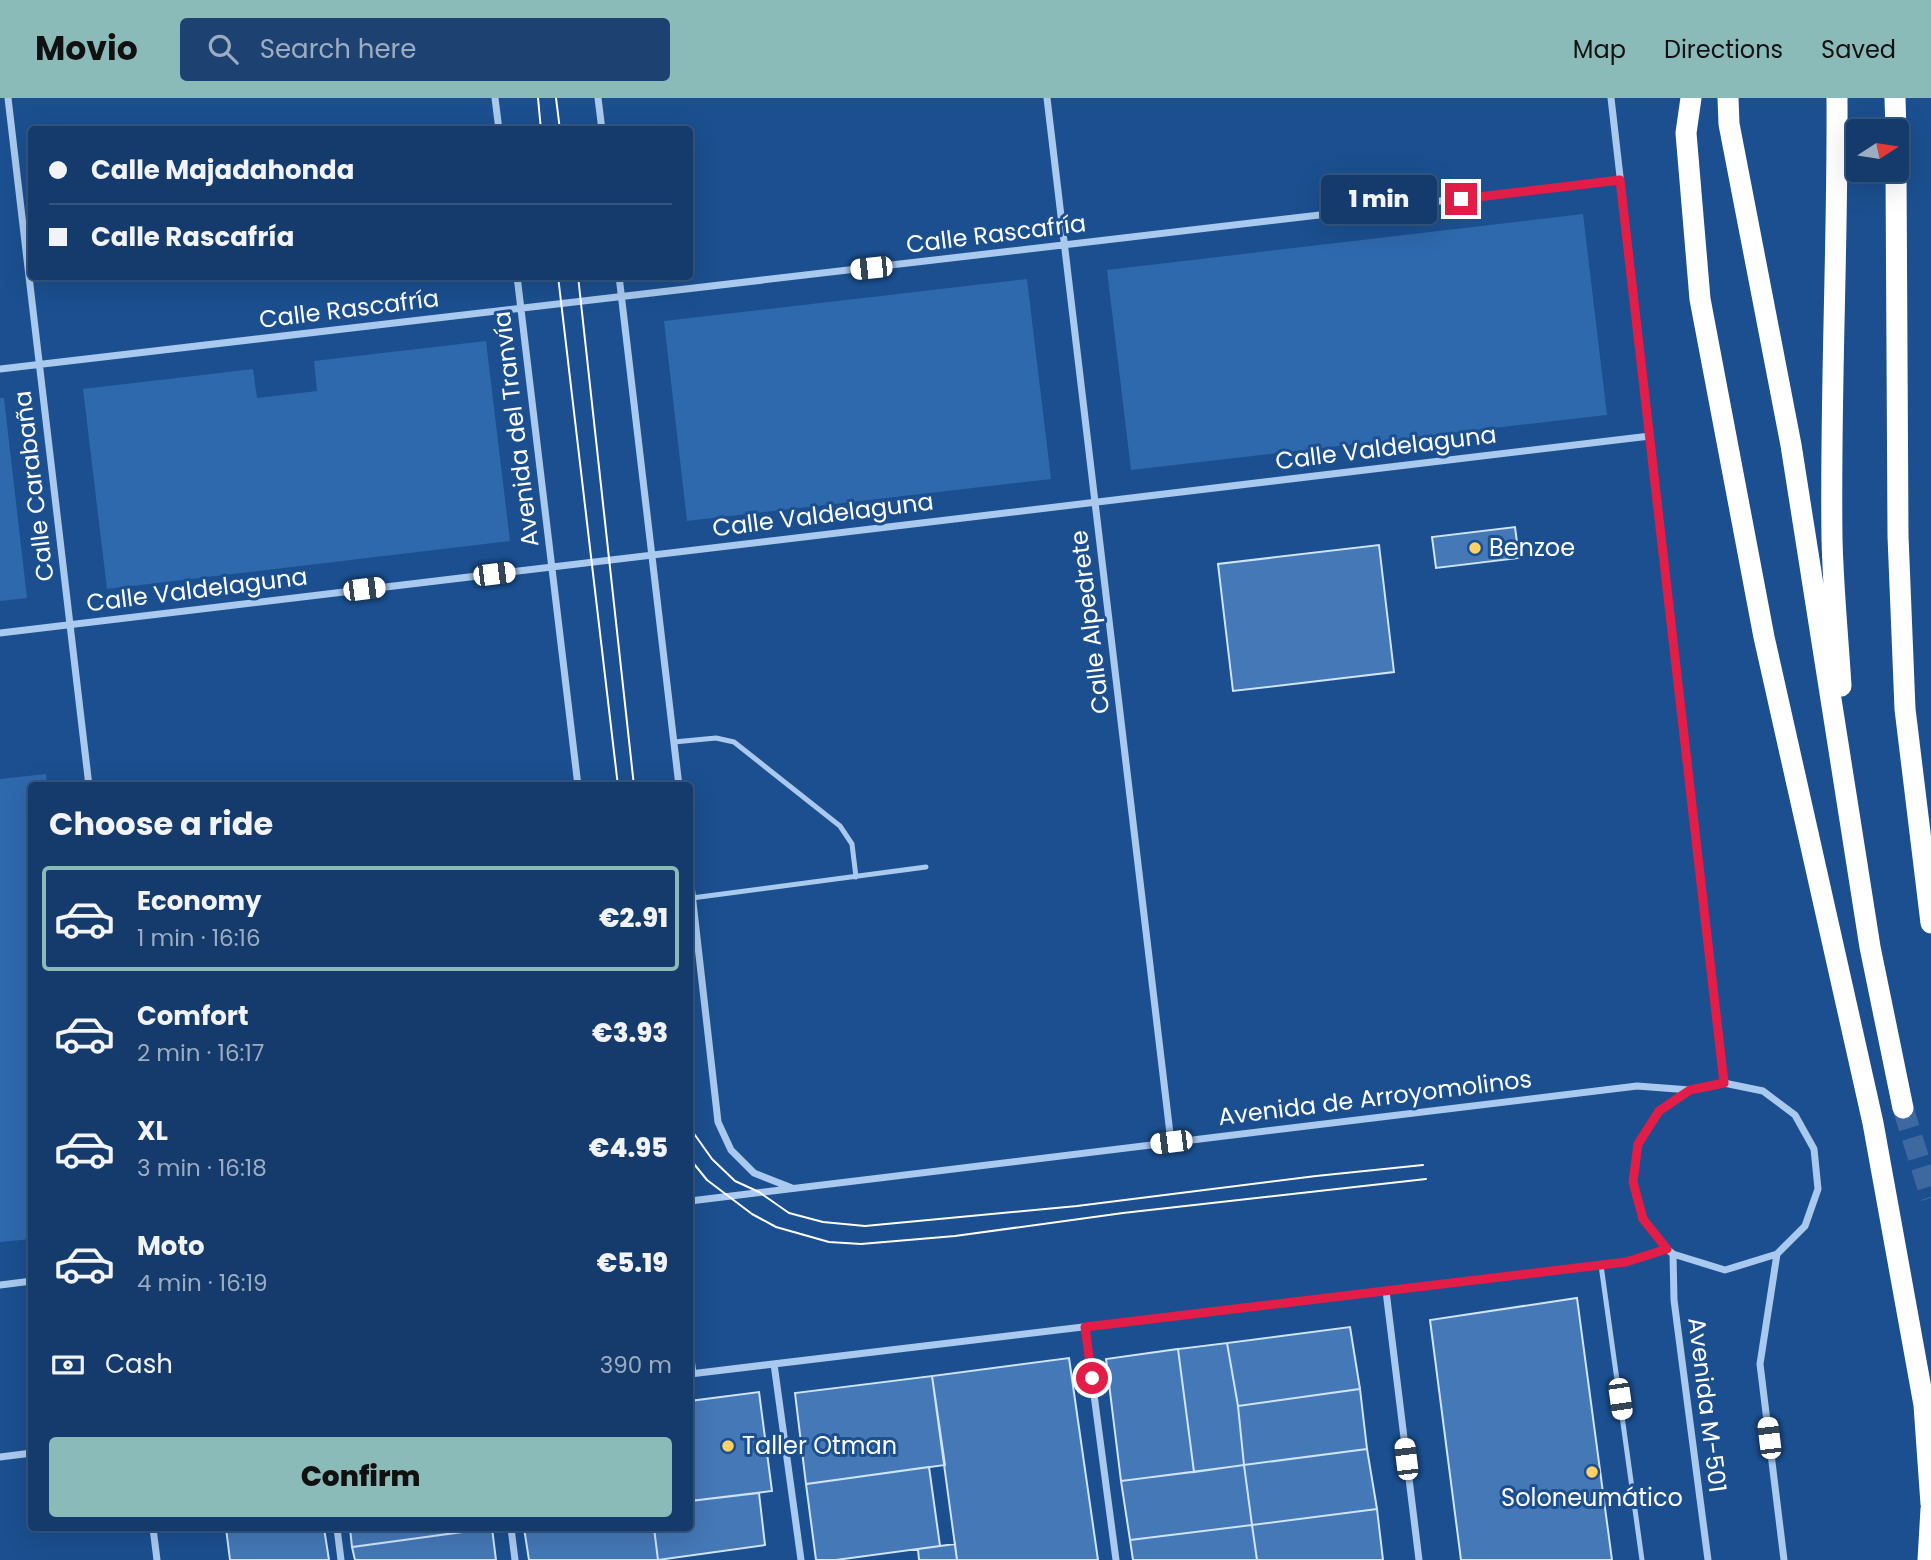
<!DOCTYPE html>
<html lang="en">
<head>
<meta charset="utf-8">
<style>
	:root { --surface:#143b6b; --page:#1d4271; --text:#f1f3f6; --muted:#9dadc1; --line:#33557e; --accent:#8bbbb9 }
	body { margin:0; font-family:Poppins,sans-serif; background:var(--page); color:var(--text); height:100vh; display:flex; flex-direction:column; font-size:26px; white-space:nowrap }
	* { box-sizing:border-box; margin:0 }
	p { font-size:23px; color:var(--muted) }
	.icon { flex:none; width:38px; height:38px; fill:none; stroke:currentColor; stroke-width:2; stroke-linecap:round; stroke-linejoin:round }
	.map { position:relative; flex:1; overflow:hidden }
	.drawer { position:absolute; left:28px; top:684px; width:665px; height:749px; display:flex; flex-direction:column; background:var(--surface); border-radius:7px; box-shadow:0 7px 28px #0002,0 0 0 2px var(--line) }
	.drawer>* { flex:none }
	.banner { position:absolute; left:28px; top:28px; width:665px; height:154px; border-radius:7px; box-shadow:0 7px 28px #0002,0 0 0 2px var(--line); display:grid; align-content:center; height:154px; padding:0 21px; background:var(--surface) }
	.needle { width:46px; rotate:78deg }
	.fabs { position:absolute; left:1846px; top:21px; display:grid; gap:14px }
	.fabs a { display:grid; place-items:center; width:63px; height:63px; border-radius:7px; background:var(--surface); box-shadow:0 7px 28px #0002,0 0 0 2px var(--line); font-size:35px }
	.end { position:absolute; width:32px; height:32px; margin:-16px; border:9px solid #e11d48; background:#fff; box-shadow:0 0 0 4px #fff }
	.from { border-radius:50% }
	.bubble { position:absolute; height:49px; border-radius:7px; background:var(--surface); box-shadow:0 7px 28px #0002,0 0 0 2px var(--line); font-size:23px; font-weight:800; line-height:49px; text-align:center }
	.car { position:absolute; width:21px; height:42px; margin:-21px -10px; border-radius:9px; box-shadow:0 0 5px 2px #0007; background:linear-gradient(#fff 24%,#345 0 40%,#fff 0 76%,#345 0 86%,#fff 0) }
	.banner b { display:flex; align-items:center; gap:24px; height:66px; font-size:26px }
	.banner b+b { border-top:2px solid var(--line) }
	.banner i { width:18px; height:18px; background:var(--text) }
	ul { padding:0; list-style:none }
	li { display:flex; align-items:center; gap:21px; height:105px; margin:0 14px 10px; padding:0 7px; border:4px solid transparent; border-radius:7px }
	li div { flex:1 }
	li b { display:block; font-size:26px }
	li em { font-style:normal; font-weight:800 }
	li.active { border-color:var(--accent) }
	li>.icon { width:63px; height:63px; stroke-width:1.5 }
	h2 { padding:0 21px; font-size:32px; line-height:84px }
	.pay { display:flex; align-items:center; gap:18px; height:77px; padding:0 21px; font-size:26px }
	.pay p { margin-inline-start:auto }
	.cta { display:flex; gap:14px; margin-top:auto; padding:14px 21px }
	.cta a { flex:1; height:80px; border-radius:7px; background:var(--accent); color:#111; font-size:28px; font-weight:800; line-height:80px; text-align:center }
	header { display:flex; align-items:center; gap:42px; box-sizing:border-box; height:98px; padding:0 35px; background:var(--accent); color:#111 }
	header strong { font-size:33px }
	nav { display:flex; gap:38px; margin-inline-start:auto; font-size:24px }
	.search { width:490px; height:63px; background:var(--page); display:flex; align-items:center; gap:18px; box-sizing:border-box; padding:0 24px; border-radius:7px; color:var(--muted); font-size:26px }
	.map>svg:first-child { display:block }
	.green { fill:#2e69ad }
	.building { fill:#4478b7; stroke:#cfe3fa; stroke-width:2 }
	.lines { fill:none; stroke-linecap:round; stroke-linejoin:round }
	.motorway-tunnel { stroke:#3d69a0; stroke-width:21; stroke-dasharray:21 10; stroke-linecap:butt }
	.service { stroke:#a9c9ee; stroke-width:5 }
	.minor { stroke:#a9c9ee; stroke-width:7 }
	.motorway { stroke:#fff; stroke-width:21 }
	.tram { stroke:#fff; stroke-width:2 }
	.route { stroke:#e11d48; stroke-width:9 }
	.poi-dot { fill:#ffd166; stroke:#1b4f8f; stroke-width:2.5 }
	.labels { text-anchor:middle; stroke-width:6; stroke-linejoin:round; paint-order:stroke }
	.street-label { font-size:24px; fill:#fff; stroke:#1b4f8f }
	.poi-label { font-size:24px; fill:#fff; stroke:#1b4f8f; text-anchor:start }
</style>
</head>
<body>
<header>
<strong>Movio</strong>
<div class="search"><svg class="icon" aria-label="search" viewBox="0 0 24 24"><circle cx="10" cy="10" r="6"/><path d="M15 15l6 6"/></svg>Search here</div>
<nav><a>Map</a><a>Directions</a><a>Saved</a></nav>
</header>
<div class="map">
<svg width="1931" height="1462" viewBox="0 0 1931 1462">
	<rect width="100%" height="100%" fill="#1b4f8f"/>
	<path class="green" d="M1583,116L1607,317L1131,372L1107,172Z
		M1027,181L1051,381L687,423L664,223Z
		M486,243L510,443L107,491L83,291L253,271L257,300L317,293L314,263Z
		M0,300H4L27,500L0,503Z
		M46,676L47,688H32L31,1141L0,1144V681Z"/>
	<path class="building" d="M1515,429L1519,460L1436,470L1432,439Z
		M1379,447L1394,574L1233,593L1218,466Z
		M1577,1200L1612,1462H1461L1430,1222Z
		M1350,1229L1360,1291L1238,1308L1227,1245Z
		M1227,1245L1238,1308L1244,1367L1194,1374L1178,1251Z
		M1178,1251L1194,1374L1121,1383L1106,1261Z
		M1069,1260L1098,1462H957L932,1278Z
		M932,1278L945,1367L806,1386L795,1295Z
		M1360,1291L1367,1351L1244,1367L1238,1308Z
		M759,1294L772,1393L690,1403V1303Z
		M1367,1351L1377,1411L1252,1427L1244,1367Z
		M1244,1367L1252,1427L1130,1442L1121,1383Z
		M929,1369L940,1448L836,1462H816L806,1386Z
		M759,1395L765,1447L658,1462L654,1430H690V1403Z
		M1377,1411L1383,1462H1257L1252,1427Z
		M1252,1427L1257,1462H1133L1130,1442Z
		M226,1430H324L329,1462H230Z
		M350,1430H492L352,1449Z
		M492,1430L496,1462H355L352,1449Z
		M524,1430H654L658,1462H529Z
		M955,1446L957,1462H919L918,1451Z"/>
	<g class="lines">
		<path class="motorway-tunnel" d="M1903,1010L1931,1100"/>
		<path class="service" d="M674,644L716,640L734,644L840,728L852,746L856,779
			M692,800L926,769
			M1601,1167L1642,1462
			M690,1246L694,1275"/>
		<path class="minor" d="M8,0L89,688
			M495,0L499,32
			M598,0L602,32
			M1047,0L1171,1044
			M1611,0L1724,985
			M517,178L578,688
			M619,178L679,688
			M0,271L1620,82
			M0,535L1650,338
			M690,778L718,1024L731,1052L754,1075L792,1090
			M690,1103L1637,988L1690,992L1724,985L1763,993L1795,1017L1814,1051L1818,1091L1805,1128L1777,1156L1725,1172L1673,1156L1667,1151L1643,1121L1633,1084L1638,1046L1659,1013L1690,992
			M1673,1156L1674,1202L1708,1462
			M1777,1156L1760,1266L1784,1462
			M0,1187L32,1183
			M1386,1193L1419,1462
			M1085,1229L1116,1462
			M774,1266L801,1462
			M690,1276L1626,1164L1667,1151
			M0,1359L32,1355
			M153,1430L157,1462
			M337,1430L341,1462
			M511,1430L515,1462"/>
		<path class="motorway" d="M1691,0L1686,35L1700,201L1764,539L1873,1025L1924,1307L1931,1406
			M1728,0L1729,26L1791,347L1870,849L1903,1010
			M1837,0C1838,147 1830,293 1832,440C1833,489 1838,539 1841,588
			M1895,0L1896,33
			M1896,72L1898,438L1905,611L1931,825
			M1928,1462L1931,1411"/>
		<path class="tram" d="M538,0L541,32
			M556,0L560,32
			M558,178L618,688
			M578,178L634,688
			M690,1030L712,1061L735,1083L759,1094L789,1115L823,1124L865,1128L1077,1108L1316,1078L1423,1067
			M690,1061L707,1082L752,1116L776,1129L829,1144L861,1146L955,1138L1123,1115L1426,1081"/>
	</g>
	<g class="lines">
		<path class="route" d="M1092,1280L1085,1229L1626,1164L1667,1151L1643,1121L1633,1084L1638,1046L1659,1013L1690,992L1724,985L1620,82L1461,101"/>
	</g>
	<g class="poi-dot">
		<circle cx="1475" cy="450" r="7"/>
		<circle cx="728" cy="1348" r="7"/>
		<circle cx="1592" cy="1374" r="7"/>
	</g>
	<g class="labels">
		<g class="street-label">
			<text transform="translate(996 136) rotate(-7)" y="8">Calle Rascafría</text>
			<text transform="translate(349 211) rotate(-7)" y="8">Calle Rascafría</text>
			<text transform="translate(516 331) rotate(-97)" y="8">Avenida del Tranvía</text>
			<text transform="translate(1386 350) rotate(-7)" y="8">Calle Valdelaguna</text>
			<text transform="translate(34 388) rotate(-97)" y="8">Calle Carabaña</text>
			<text transform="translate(823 417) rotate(-7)" y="8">Calle Valdelaguna</text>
			<text transform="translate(197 492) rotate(-7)" y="8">Calle Valdelaguna</text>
			<text transform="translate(1090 524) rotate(-97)" y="8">Calle Alpedrete</text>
			<text transform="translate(1375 1000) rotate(-7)" y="8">Avenida de Arroyomolinos</text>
			<text transform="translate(1707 1307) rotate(83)" y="8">Avenida M-501</text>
		</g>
		<g class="poi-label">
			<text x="1489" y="458">Benzoe</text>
			<text x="742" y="1356">Taller Otman</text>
			<text x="1592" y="1408" text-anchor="middle">Soloneumático</text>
		</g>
	</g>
</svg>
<div class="fabs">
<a><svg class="needle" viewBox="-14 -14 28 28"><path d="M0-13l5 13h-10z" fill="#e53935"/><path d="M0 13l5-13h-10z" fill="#9dadc1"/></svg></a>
</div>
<i class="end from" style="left:1092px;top:1280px"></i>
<i class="end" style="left:1461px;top:101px"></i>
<div class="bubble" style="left:1321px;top:77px;width:116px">1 min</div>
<i class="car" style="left:871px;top:170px;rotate:264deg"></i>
<i class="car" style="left:494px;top:476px;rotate:83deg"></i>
<i class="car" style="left:364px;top:491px;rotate:83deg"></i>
<i class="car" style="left:1171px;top:1044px;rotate:263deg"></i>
<i class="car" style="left:1620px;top:1301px;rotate:172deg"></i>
<i class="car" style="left:1769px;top:1340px;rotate:353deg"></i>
<i class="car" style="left:1406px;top:1361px;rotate:353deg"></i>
<div class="banner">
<b><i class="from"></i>Calle Majadahonda</b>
<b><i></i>Calle Rascafría</b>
</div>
<section class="drawer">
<h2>Choose a ride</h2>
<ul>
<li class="active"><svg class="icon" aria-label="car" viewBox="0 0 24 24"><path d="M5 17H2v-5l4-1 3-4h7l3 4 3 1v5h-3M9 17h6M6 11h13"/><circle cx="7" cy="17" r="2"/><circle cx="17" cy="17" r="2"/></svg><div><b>Economy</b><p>1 min · 16:16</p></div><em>€2.91</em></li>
<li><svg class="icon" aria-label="car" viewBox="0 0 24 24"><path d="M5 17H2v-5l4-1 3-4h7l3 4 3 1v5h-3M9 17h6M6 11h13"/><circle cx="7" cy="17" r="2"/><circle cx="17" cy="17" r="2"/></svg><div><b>Comfort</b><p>2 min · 16:17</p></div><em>€3.93</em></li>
<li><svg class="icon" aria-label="car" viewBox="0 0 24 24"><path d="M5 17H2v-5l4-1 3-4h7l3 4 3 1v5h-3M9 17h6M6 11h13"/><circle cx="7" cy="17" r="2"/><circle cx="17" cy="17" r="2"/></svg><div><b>XL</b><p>3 min · 16:18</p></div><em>€4.95</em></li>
<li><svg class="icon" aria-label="car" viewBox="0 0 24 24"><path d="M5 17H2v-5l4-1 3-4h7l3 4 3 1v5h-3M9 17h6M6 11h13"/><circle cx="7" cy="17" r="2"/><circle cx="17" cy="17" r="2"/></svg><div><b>Moto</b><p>4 min · 16:19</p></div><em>€5.19</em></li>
</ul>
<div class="pay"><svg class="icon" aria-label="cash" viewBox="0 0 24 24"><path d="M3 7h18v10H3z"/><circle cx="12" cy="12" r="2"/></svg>Cash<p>390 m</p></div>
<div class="cta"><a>Confirm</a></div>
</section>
</div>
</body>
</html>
